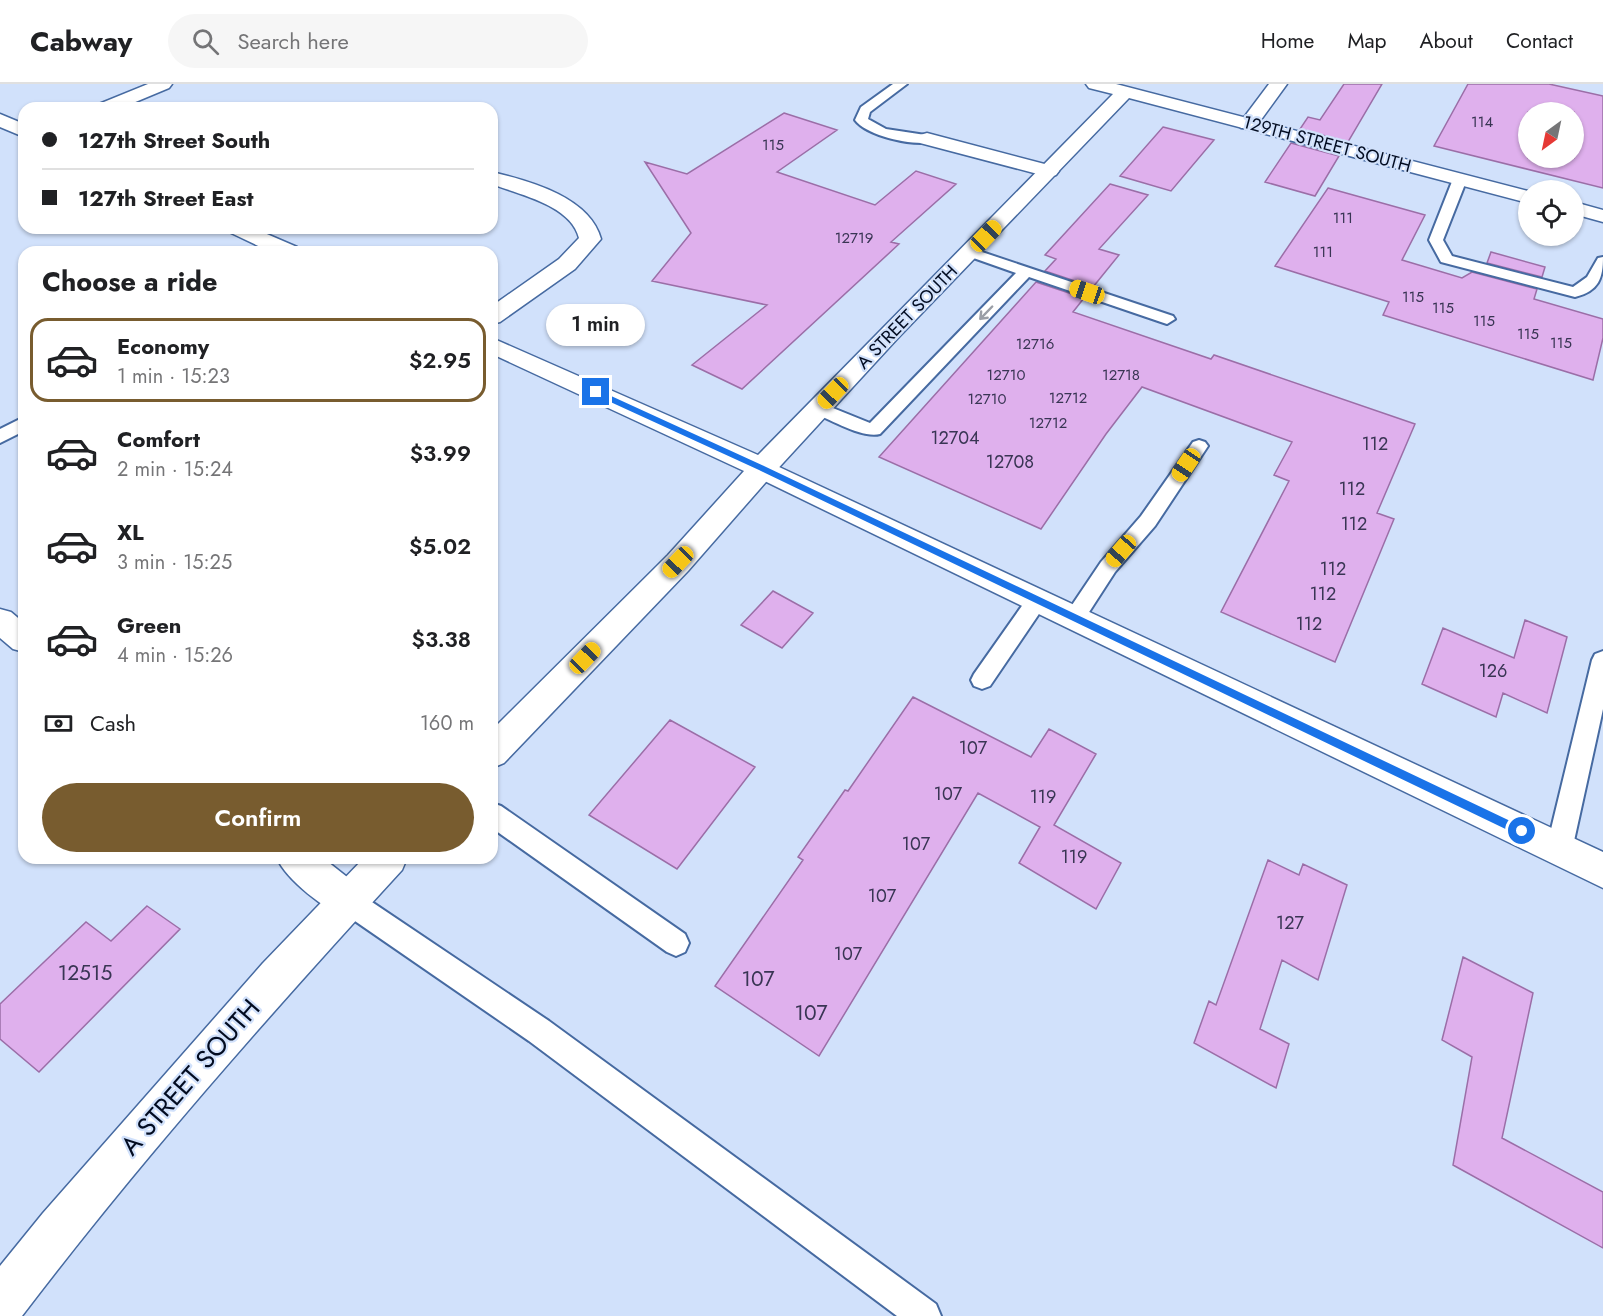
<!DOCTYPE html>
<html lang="en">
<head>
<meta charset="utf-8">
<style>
	:root { --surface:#fff; --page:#f6f6f6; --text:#202124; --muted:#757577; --line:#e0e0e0; --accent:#785c2f }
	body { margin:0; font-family:Jost,sans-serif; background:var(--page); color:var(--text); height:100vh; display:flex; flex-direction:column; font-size:22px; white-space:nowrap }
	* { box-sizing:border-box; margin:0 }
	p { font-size:20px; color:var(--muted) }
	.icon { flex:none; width:33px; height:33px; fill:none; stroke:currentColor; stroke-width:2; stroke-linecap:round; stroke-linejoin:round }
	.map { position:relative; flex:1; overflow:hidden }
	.sheet { position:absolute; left:18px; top:162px; width:480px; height:618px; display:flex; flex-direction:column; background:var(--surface); border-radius:18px; box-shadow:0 2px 4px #0004 }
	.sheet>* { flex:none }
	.banner { position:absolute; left:18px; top:18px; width:480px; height:132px; border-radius:18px; box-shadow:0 2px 4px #0004; display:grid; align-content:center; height:132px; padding:0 24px; background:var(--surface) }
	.needle { width:39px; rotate:213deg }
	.buttons { position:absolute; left:1518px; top:18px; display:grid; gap:12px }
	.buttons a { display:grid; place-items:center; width:66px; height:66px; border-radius:50%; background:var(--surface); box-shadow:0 2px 4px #0004; font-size:30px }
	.end { position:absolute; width:27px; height:27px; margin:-14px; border:8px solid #1a73e8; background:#fff; box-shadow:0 0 0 3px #fff }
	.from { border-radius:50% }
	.bubble { position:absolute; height:42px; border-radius:21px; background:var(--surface); box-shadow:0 2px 4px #0004; font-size:20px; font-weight:600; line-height:42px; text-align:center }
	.car { position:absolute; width:18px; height:36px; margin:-18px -9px; border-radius:8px; box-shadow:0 0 4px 2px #0007; background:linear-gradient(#f5c518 24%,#345 0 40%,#f5c518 0 76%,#345 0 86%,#f5c518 0) }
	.banner b { display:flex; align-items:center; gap:21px; height:57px; font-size:22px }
	.banner b+b { border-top:2px solid var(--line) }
	.banner i { width:15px; height:15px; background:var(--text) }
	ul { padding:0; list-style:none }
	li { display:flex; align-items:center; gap:18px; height:84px; margin:0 12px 9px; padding:0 12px; border:3px solid transparent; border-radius:18px }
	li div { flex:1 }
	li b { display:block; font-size:22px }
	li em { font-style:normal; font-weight:600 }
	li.selected { border-color:var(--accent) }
	li>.icon { width:54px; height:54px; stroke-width:1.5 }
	h2 { padding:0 24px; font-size:27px; line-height:72px }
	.pay { display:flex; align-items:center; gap:15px; height:66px; padding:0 24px; font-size:22px }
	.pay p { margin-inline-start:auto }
	.action { display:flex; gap:12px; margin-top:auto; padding:12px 24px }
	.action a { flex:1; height:69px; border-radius:36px; background:var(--accent); color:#fff; font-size:24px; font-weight:600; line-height:69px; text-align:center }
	header { display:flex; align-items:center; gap:36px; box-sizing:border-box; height:84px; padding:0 30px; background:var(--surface); border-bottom:2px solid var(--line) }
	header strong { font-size:28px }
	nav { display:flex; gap:33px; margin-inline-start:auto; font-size:21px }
	.search { width:420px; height:54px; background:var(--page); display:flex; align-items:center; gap:15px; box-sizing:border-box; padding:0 21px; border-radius:33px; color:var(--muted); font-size:22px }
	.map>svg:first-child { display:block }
	.building { fill:#dfb0ed; stroke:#9b6ea7; stroke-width:1.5; fill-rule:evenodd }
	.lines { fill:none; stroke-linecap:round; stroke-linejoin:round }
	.lane-casing { stroke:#466aa1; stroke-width:4 }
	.street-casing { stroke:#466aa1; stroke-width:3 }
	.secondary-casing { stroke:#466aa1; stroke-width:3 }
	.lane { fill:#fff; fill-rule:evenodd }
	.street { fill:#fff; fill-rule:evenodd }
	.secondary { fill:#fff; fill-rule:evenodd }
	.oneway { stroke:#9a9ea6 }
	.route { fill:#1a73e8 }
	.labels { text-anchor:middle; stroke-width:4.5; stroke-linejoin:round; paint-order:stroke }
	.far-number-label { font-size:15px; fill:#393554 }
	.far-street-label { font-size:18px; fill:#020c21; stroke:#d1e1fb }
	.number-label { font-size:18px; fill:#393554 }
	.near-number-label { font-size:21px; fill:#393554 }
	.near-street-label { font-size:26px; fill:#020c21; stroke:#d1e1fb }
</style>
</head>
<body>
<header>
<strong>Cabway</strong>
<div class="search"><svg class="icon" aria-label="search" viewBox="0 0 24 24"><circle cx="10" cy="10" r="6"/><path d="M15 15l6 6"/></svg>Search here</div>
<nav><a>Home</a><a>Map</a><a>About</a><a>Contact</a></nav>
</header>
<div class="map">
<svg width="1603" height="1232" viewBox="0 0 1603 1232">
	<rect width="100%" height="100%" fill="#d1e1fb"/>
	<path class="building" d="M1344,0H1382L1348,58L1300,45L1308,33L1320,36Z
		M1468,0H1549L1603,12V104L1434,62ZM1528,28H1574V74H1528Z
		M784,29L837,46L777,88L875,121L916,87L956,100L891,158L899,160L742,305L692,281L767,221L652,197L691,149L645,78L687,90Z
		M1163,43L1214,56L1171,107L1120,92Z
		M1291,59L1339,72L1315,112L1265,98Z
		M1110,100L1148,111L1099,165L1119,171L1093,203L1045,187L1056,175L1045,171Z
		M1328,104L1425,131L1402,176L1462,194L1472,188L1537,205L1534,215L1603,235V254L1593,296L1383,231L1389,218L1275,182Z
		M1491,168L1545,183L1542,193L1487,179Z
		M1036,198L1084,214L1073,228L1211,275L1214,271L1415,340L1377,429L1394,435L1335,578L1221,528L1289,397L1274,391L1292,358L1142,303L1106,350L1041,445L879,373Z
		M773,507L813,529L782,564L741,541Z
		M1525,536L1567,553L1547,629L1503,609L1496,633L1422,600L1443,544L1514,574Z
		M913,613L1031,673L1049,645L1096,670L1054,741L1121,779L1096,825L1019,779L1040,743L978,709L819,972L715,902L803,776L798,773L845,706L848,707Z
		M670,636L755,683L677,785L589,731Z
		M1268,776L1299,791L1303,780L1347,801L1318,896L1282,876L1260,945L1289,960L1276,1004L1194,959L1209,917L1216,921Z
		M147,822L180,845L39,988L0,955V920L86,838L111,857Z
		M1463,873L1533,909L1502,1054L1603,1108V1164L1453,1081L1472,973L1442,956Z"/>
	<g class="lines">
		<defs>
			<path id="lane" d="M893,0H907L870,28L868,35L886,45L932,52L933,55L932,58C912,62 867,52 855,36L861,23Z
				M1460,91L1467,95L1443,156L1452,172L1573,203L1587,193L1598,174L1603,173C1603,194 1599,207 1575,213L1441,178L1429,156L1453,95Z
				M970,164L1173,232L1175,235L1167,240L1161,238L1029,193L880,350C863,355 829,335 812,328L809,324L812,320L818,318L870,339L1016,189L965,171L963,168L965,165Z
				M24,333V347L0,359V345Z
				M1199,356L1205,358L1208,362L1155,442L1115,488L1082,539L1075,541L1068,539L1064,533L1068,527L1101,478L1141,432L1193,358Z
				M1038,507L1045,509L1048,515L1045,521L990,602L982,605L974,602L971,596L974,590L1031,509Z
				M1603,567V625L1572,766L1568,774L1559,778L1550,774L1546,766L1592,576L1595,570Z
				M492,719L501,722L685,850L689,859L685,868L676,872L667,868L492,744Z
				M348,805L357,808L549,937L936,1220L941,1232H897L529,957L339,826L335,817L339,808Z"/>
			<path id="street" d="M148,0H172L169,4L121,24H96L99,20Z
				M1269,0H1287L1255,44H1241L1239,40Z
				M927,49L1056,83L1059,87L1056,91L1049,93L920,59L918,55L920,51Z
				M496,89C533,98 590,114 601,155L575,185L500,238L492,240V222L559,175L579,154C571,121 520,111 492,100V90Z
				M762,375L1603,768V804L752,391L748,384L752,377Z
				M0,525L11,528L24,539V568L13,565L0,554Z
				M277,774H323L361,804L367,817L361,830L348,835C326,826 286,796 277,774Z"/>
			<path id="secondary" d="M1086,0H1116L1528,107V119L1129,14L897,255L772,391L688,487L504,679L492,684V646L668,471L744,387L492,270V254L758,371L1113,10L1089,4Z
				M0,30L24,40V53L0,43Z
				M1574,118L1603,126V138L1574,130Z
				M225,144H253L297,163L300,168H271L229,148Z
				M364,774H407L402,786C270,930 140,1077 22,1232H0V1182L43,1129L263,879Z"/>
		</defs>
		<use href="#lane" class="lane-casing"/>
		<use href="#street" class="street-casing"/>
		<use href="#secondary" class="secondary-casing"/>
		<use href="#lane" class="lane"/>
		<use href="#street" class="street"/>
		<use href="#secondary" class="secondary"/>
	</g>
	<defs><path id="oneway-shaft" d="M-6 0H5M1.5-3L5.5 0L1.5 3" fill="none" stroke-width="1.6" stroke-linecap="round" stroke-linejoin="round" transform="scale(1.5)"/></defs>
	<use class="oneway" href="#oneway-shaft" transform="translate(986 229) rotate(134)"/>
	<path class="route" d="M593,306H598L764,382L1525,744V751H1518L759,386L593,310Z"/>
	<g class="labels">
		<g class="far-number-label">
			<text x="1482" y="43">114</text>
			<text x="773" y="66">115</text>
			<text x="1343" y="139">111</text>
			<text x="854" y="159">12719</text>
			<text x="1323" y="173">111</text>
			<text x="1413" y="218">115</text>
			<text x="1443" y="229">115</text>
			<text x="1484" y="242">115</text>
			<text x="1528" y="255">115</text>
			<text x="1561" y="264">115</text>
			<text x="1035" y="265">12716</text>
			<text x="1006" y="296">12710</text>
			<text x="1121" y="296">12718</text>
			<text x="1068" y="319">12712</text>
			<text x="987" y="320">12710</text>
			<text x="1048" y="344">12712</text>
		</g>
		<g class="far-street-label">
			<text transform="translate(1327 60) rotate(15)" y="6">129TH STREET SOUTH</text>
			<text transform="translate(907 233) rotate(-46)" y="6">A STREET SOUTH</text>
		</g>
		<g class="number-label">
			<text x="955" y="360">12704</text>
			<text x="1375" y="366">112</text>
			<text x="1010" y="384">12708</text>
			<text x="1352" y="411">112</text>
			<text x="1354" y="446">112</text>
			<text x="1333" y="491">112</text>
			<text x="1323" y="516">112</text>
			<text x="1309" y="546">112</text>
			<text x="1493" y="593">126</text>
			<text x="973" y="670">107</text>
			<text x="948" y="716">107</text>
			<text x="1043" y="719">119</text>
			<text x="916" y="766">107</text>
			<text x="1074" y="779">119</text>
			<text x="882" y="818">107</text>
			<text x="1290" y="845">127</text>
			<text x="848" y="876">107</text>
		</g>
		<g class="near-number-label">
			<text x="85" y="896">12515</text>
			<text x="758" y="902">107</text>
			<text x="811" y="936">107</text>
		</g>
		<g class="near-street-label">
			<text transform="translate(190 993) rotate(-49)" y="9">A STREET SOUTH</text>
		</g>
	</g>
</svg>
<div class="buttons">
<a><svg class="needle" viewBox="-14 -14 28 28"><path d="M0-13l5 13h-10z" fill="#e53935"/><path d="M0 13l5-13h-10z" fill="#757577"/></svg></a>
<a><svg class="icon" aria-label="locate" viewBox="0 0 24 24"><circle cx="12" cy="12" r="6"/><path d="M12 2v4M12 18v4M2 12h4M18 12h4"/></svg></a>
</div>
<i class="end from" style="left:1522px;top:747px"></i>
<i class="end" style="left:596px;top:308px"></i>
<div class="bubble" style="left:546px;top:220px;width:99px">1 min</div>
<i class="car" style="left:986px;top:152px;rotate:44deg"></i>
<i class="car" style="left:1087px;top:208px;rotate:289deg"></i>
<i class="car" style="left:833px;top:309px;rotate:224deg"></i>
<i class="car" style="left:1186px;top:381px;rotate:214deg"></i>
<i class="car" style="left:1121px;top:467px;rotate:221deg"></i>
<i class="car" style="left:678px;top:478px;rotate:224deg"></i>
<i class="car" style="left:585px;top:574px;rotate:44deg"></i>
<div class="banner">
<b><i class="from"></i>127th Street South</b>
<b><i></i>127th Street East</b>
</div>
<section class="sheet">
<h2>Choose a ride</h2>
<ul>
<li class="selected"><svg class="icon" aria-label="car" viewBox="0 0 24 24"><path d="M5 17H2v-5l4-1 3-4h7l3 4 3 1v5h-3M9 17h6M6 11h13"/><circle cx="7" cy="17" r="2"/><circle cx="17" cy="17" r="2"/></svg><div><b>Economy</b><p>1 min · 15:23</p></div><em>$2.95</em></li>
<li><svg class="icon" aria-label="car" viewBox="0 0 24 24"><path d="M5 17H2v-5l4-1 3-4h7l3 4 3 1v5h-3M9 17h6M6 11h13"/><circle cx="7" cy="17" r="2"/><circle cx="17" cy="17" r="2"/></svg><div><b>Comfort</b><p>2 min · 15:24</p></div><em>$3.99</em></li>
<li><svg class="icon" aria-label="car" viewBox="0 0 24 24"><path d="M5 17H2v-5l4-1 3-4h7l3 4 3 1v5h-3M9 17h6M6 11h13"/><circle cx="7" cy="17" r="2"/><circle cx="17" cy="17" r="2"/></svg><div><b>XL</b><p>3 min · 15:25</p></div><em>$5.02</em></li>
<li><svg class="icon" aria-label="car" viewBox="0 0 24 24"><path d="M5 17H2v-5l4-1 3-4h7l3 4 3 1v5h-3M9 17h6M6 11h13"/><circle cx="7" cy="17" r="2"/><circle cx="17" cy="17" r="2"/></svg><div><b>Green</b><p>4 min · 15:26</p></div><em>$3.38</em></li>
</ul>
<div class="pay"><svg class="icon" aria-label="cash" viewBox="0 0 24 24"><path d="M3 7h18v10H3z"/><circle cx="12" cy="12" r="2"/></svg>Cash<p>160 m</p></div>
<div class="action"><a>Confirm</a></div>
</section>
</div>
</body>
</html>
